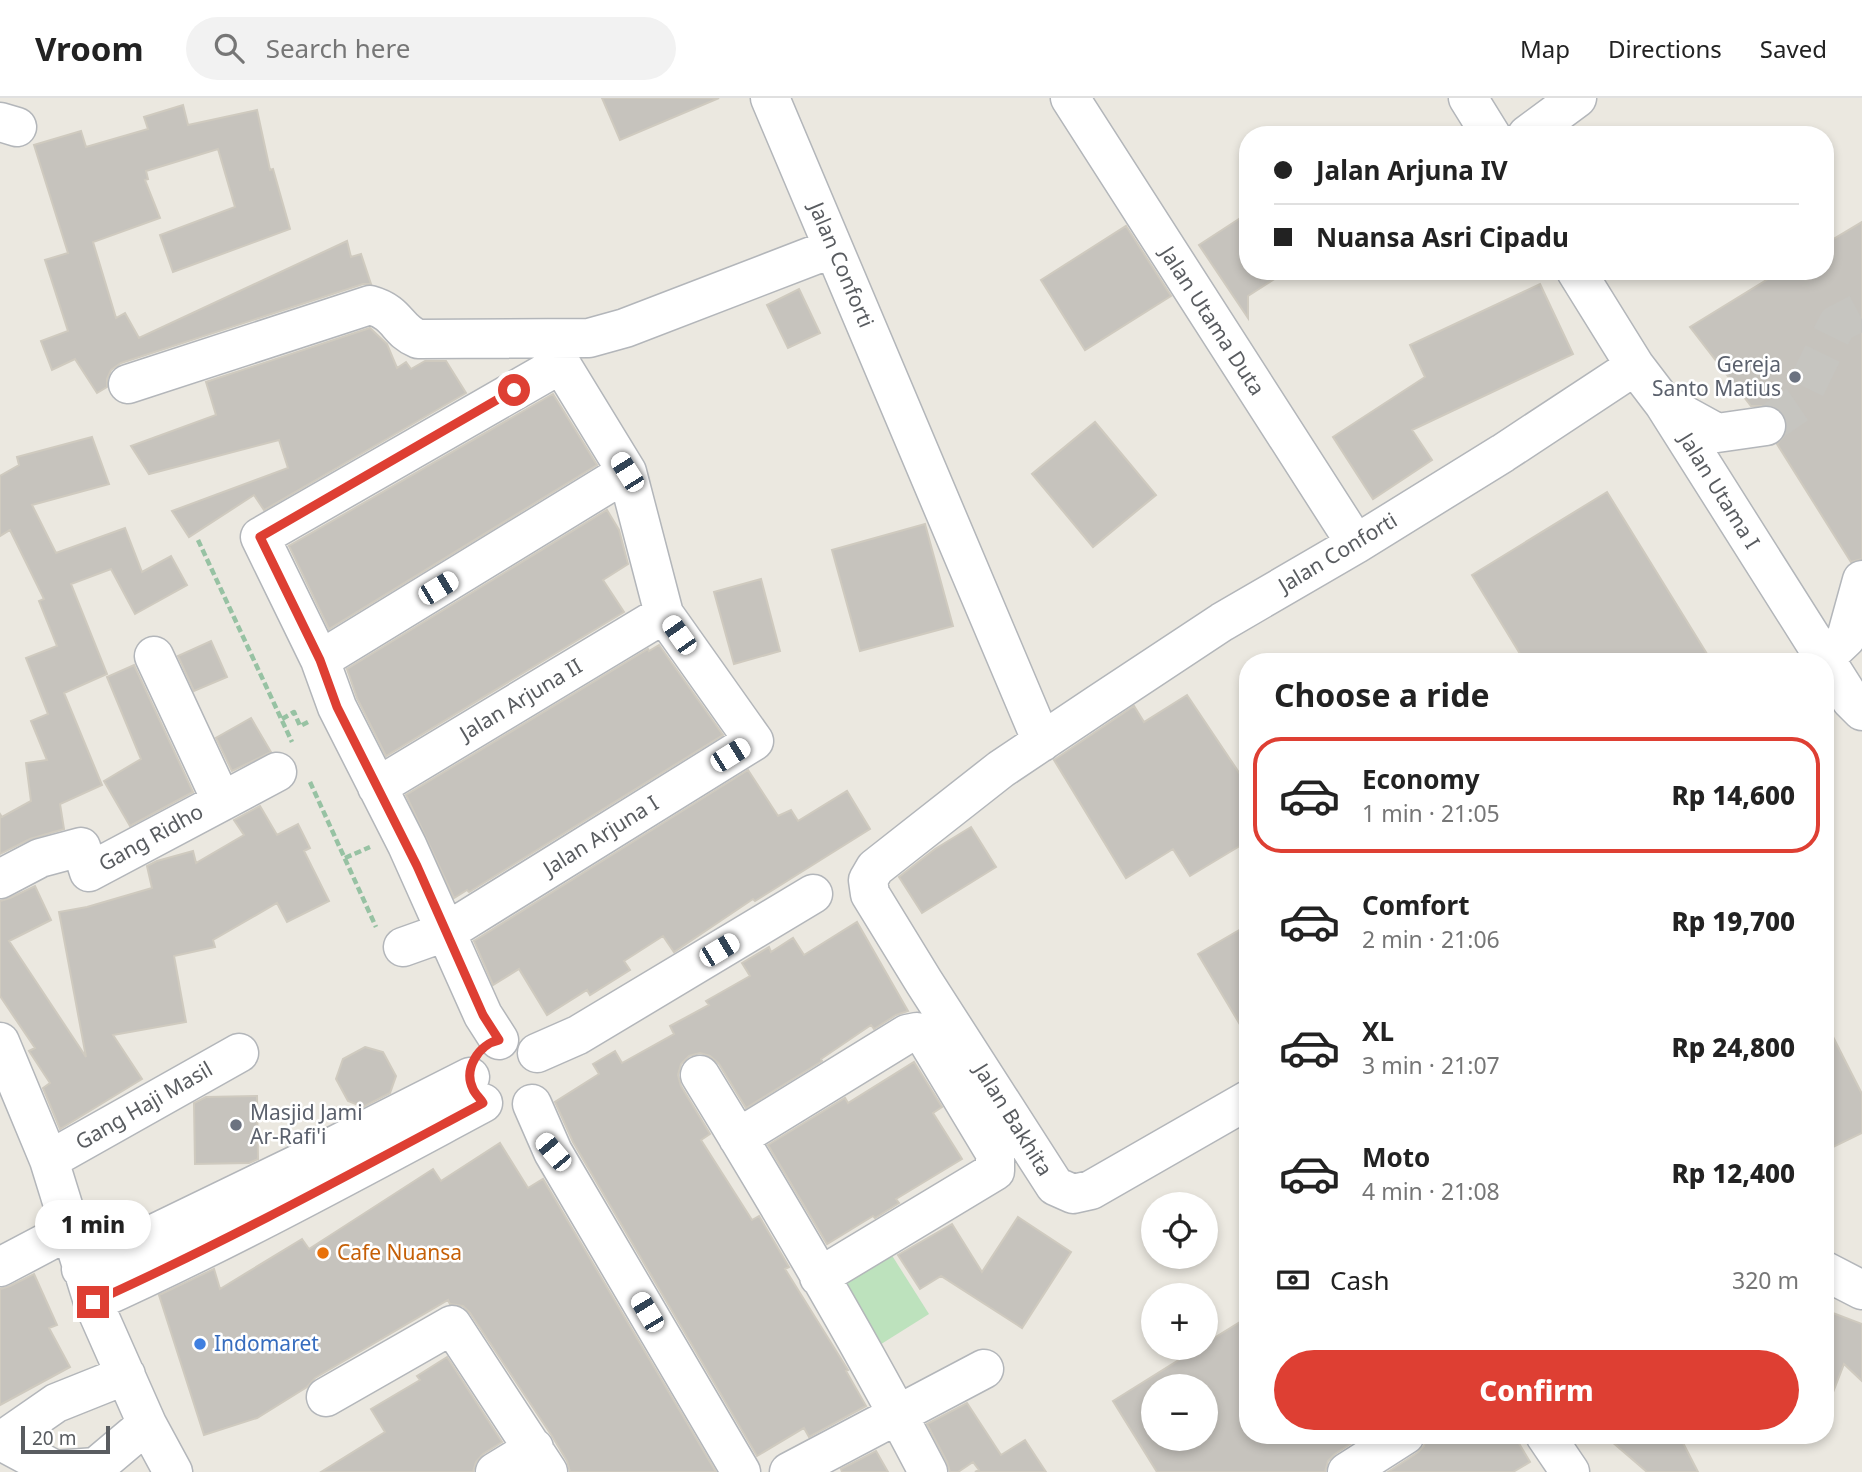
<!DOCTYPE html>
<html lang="en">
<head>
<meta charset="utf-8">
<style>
	:root { --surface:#fff; --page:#f2f2f2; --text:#222; --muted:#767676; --line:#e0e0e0; --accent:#de3f33 }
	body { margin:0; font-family:"Noto Sans",sans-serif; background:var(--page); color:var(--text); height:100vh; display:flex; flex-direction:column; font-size:26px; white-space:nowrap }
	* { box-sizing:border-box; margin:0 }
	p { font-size:23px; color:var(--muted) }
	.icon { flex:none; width:38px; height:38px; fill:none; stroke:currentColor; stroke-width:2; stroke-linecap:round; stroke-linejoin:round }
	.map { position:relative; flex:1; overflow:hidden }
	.panel { position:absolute; left:1239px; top:555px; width:595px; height:791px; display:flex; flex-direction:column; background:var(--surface); border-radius:28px; box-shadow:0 4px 10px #0003 }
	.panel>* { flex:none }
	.top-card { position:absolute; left:1239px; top:28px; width:595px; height:154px; border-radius:28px; box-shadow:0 4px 10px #0003; display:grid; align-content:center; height:154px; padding:0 35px; background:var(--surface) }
	.controls { position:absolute; left:1141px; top:1094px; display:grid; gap:14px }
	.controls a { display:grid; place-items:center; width:77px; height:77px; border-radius:50%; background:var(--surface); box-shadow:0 4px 10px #0003; font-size:35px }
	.scale { position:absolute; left:21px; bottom:18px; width:89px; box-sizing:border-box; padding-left:7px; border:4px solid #595c60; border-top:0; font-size:19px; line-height:24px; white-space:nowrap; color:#595c60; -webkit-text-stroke:5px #fff; paint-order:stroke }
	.end { position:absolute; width:32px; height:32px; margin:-16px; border:9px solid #de3f33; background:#fff; box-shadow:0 0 0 4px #fff }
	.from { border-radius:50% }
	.bubble { position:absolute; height:49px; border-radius:24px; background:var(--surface); box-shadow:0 4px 10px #0003; font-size:23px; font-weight:800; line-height:49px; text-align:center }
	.car { position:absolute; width:21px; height:42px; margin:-21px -10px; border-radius:9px; box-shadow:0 0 5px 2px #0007; background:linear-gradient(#fff 24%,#345 0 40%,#fff 0 76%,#345 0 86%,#fff 0) }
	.top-card b { display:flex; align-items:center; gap:24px; height:66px; font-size:26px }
	.top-card b+b { border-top:2px solid var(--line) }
	.top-card i { width:18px; height:18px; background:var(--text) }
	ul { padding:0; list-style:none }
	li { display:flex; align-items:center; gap:21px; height:116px; margin:0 14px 10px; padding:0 21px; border:4px solid transparent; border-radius:28px }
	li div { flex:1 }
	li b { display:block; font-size:26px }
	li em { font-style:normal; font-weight:800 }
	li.active { border-color:var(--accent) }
	li>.icon { width:63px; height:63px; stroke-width:1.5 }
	h2 { padding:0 35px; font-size:32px; line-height:84px }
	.pay { display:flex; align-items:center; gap:18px; height:77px; padding:0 35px; font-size:26px }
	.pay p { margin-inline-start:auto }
	.button { display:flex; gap:14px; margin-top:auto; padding:14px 35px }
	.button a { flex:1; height:80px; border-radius:42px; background:var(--accent); color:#fff; font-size:28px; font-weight:800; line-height:80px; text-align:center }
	header { display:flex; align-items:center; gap:42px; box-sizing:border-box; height:98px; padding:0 35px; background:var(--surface); border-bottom:2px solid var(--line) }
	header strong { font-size:33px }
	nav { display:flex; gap:38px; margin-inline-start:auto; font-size:24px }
	.search { width:490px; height:63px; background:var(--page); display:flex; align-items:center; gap:18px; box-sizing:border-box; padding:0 24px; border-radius:38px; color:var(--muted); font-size:26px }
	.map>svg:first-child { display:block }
	.green { fill:#bde2bd }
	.building { fill:#c6c3bd; stroke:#cfcabf; stroke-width:2; fill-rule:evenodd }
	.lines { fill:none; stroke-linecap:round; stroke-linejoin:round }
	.minor-tunnel { stroke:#c6c5c0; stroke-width:38; stroke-dasharray:38 19; stroke-linecap:butt }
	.minor-casing { stroke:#b3b6ba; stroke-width:41 }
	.path { stroke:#97c2a3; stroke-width:4.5; stroke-dasharray:7 3.5; stroke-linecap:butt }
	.minor { stroke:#fff; stroke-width:38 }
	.route { stroke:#de3f33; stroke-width:9 }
	.worship-dot { fill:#6b7280; stroke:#fff; stroke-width:2.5 }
	.food-dot { fill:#e8710a; stroke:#fff; stroke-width:2.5 }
	.shop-dot { fill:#3f7fe0; stroke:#fff; stroke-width:2.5 }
	.labels { text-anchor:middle; stroke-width:5; stroke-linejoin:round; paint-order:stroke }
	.street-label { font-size:21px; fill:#595c60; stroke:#fff }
	.worship-label { font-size:21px; fill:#5b616d; stroke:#fff; text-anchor:end }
	.food-label { font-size:21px; fill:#c56008; stroke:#fff; text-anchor:start }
	.shop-label { font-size:21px; fill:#366cbe; stroke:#fff; text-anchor:start }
</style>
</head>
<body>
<header>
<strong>Vroom</strong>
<div class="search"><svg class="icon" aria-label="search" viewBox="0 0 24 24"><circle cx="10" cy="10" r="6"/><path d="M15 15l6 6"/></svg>Search here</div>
<nav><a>Map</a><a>Directions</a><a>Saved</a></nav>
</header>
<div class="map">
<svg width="1862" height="1374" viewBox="0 0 1862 1374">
	<rect width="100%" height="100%" fill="#ebe8e0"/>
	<path class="green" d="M886,1148L929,1216L878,1248L834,1180Z"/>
	<path class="building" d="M602,0H719L620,42Z
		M183,7L188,27L257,12L270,72L273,71L290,131L173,174L160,137L235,109L218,51L146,73L148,81L145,82L160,120L93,144L116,220L125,215L139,240L347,143L351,159L361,156L371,186H363L121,265L111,272L107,281V289L97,295L75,261L52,272L41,243L68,233L45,162L68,155L34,47L81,33L86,49L148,31L144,19Z
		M1248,115V173H1287L1248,198V220L1199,147Z
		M1862,124V461L1851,464L1777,346L1786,335L1787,324L1784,315L1773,308H1751L1690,229L1781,173H1825V146Z
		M1126,128L1171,198L1085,252L1041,182Z
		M1540,186L1573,256L1412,332L1432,362L1373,401L1333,339L1425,279L1410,247Z
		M799,191L820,235L788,250L767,207Z
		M370,230L387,246L397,270L406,264L411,271L425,263H446L466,295L264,412L254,397L189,439L172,413L288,370L279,342L149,376L131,348L216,317L206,284Z
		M553,296L597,367L329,531L289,448Z
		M1095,324L1156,397L1093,449L1032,376Z
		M92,339L109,386L32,407L56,455L125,430L142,474L171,458L187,487L135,516L111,471L71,486L107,576L64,595L102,687L60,706L64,731L30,741L0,756V716L2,719L31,703L26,665L47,662L31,623L48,616L26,560L57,548L39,503L44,501L10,432L0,438V378L19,367L17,359Z
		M1607,394L1712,564H1525L1472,477Z
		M607,412L619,432L628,466L603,482L624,514L386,658L357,600L347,571Z
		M925,426L953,528L860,553L832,452Z
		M761,481L780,553L734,566L714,494Z
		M211,543L227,579L194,593L178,558Z
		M659,547L723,637L469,794L467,792L454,800L406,697L648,551L649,553Z
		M134,567L193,694L130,728L104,683L141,661L107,579Z
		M1187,597L1248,688V743L1190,778L1173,751L1126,780L1054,662L1134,608L1144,624Z
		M251,620L271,654L232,673L216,640Z
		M748,672L778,718L791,712L798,723L847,693L870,731L755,803L753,801L674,854L663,838L624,863L630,872L590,897L587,892L547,917L519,871L493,887L474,843Z
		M260,708L277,737L298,726L310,750L304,753L329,803L287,824L277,805L213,842L215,849L174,858L186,924L113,937L142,981L60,1031L43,990L50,985L29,953L35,950L0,898V803L10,800L35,788L51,822L9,843L86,959L59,814L87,809L152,790L147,768L157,763L193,753L196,765L244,737L234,722Z
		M971,729L996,769L922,815L899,779L935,751Z
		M857,824L908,913L896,917L874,931L871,927L821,961L822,963L746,1010L719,966L710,958L700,955L689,958L681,966L678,977L681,988L710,1036L701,1042L752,1122L759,1118L789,1169L785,1171L848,1272L846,1273L866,1308L809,1339L804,1330L757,1358L573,1044L555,1004L599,976L593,966L615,953L622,965L674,936L670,928L709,907L706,903L750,878L742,865L769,849L771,854L793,840L804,857Z
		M1248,827V940L1198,856Z
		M1825,923L1862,996V1035L1825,1053Z
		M365,949L383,954L396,978L390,995L363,1009L348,1003L336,981L343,961Z
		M914,964L942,1009L933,1015L962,1061L896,1101L899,1105L875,1120L873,1118L827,1146L768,1047L845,1000L848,1005Z
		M257,998L258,1061L249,1065L195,1066L194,1005L206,999Z
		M500,1045L528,1090L543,1081L716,1374H570L567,1363L552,1338L470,1215L463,1208L450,1206L448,1202L315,1280L307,1289L257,1320L204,1337L159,1197L214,1171L220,1191L302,1141L309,1151L433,1071L441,1083Z
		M1018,1119L1071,1154L1022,1230L941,1178L920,1191L898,1157L952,1126L982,1174Z
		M34,1176L57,1227L49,1230L70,1269L0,1307V1191L10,1188Z
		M1825,1212L1862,1226V1283L1844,1266L1827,1310Z
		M1248,1219V1337H1364L1335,1356L1328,1363L1325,1374H1157L1113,1303L1198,1250H1206V1245ZM1153,1288H1206V1340H1153Z
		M447,1259L502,1344L483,1356L476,1364L473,1374H321L385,1334L371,1311L420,1282L417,1278Z
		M967,1305L1001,1357L1025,1342L1046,1374H975L979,1372L973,1364L958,1374H950L947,1364L927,1326Z
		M1427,1337H1514L1530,1364L1513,1374H1388L1417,1355L1424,1348Z
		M1604,1337H1679L1698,1374H1647Z
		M876,1353L888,1374H842L841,1371Z"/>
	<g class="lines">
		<path class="minor-tunnel" d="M1766,328L1798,306L1837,226L1862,213"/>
		<defs>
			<path id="minor" d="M770,0L1042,644
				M1070,0L1356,446
				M1468,0L1491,37
				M0,24L17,29
				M1527,37L1577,0
				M1576,173L1635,268L1664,306L1851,602L1862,613
				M128,286L370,207C399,215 396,232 418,241L589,240L625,230L833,150
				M1666,307L1717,335L1766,328
				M154,558L221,702
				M1825,560L1846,540L1862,482
				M320,562L627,374
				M377,689L664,516
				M0,781L40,760L81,749L89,774L277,674
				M403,849L448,833L754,643L664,516L627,374L561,266L260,439L320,562L337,609L407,747L483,917L499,942
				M0,944L49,1062L93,1204L147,1326L173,1374
				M537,955L578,937L813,796
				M700,977C779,1106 858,1239 928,1374
				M1248,1002L1091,1092L1073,1096L1055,1088L924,884L870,796L868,782L875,770L1001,671L1098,606L1222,524L1356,446L1503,355L1635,268
				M532,1006L553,1054L741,1374
				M738,1040L907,936L917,934L924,937L995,1055V1073L819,1179
				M49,1062L239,955
				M0,1169L70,1132
				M81,1171L298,1066L470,979
				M1825,1173L1862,1192
				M93,1204C226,1144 354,1074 483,1005
				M326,1299L452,1227L548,1374
				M1545,1337L1570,1374
				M0,1344L56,1305L126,1277
				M3,1344L55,1372L96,1369L147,1326
				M495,1374L534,1350
				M789,1374L984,1271
				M1347,1374L1405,1337"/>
		</defs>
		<use href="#minor" class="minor-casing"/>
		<path class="path" d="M198,442L292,644
			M282,621L294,614L300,628L308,624
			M310,684L376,829
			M345,760L370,749"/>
		<use href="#minor" class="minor"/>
	</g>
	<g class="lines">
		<path class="route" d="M93,1204C226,1144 354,1074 483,1005C480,1000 475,996 473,991C463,971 479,946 499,942L483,917L417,768L337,609L320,562L260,439L514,292"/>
	</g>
	<g class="worship-dot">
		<circle cx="1795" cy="279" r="7"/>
		<circle cx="236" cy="1027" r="7"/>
	</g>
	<circle class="food-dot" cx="323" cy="1155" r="7"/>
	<circle class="shop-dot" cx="200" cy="1246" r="7"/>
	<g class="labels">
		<g class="street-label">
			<text transform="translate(841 167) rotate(67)" y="7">Jalan Conforti</text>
			<text transform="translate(1212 223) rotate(57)" y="7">Jalan Utama Duta</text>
			<text transform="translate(1719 393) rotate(58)" y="7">Jalan Utama I</text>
			<text transform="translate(1338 455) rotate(-31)" y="7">Jalan Conforti</text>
			<text transform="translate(521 602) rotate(-31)" y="7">Jalan Arjuna II</text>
			<text transform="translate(601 738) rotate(-32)" y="7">Jalan Arjuna I</text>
			<text transform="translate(151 740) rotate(-29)" y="7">Gang Ridho</text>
			<text transform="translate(144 1008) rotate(-30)" y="7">Gang Haji Masil</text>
			<text transform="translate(1013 1022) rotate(58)" y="7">Jalan Bakhita</text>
		</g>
		<g class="worship-label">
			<text x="1781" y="274">Gereja<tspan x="1781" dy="24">Santo Matius</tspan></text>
			<text x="250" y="1022" text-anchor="start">Masjid Jami<tspan x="250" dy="24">Ar-Rafi'i</tspan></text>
		</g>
		<g class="food-label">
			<text x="337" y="1162">Cafe Nuansa</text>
		</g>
		<g class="shop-label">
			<text x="214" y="1253">Indomaret</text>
		</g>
	</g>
</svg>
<div class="controls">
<a><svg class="icon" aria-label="locate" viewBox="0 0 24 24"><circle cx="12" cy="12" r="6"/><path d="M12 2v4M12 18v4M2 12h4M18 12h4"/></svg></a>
<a>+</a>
<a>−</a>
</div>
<div class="scale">20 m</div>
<i class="end from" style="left:514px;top:292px"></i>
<i class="end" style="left:93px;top:1204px"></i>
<div class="bubble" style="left:35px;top:1102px;width:116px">1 min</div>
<i class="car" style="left:627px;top:374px;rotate:328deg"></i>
<i class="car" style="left:438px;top:490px;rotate:59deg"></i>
<i class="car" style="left:679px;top:537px;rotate:325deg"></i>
<i class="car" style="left:730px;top:657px;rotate:58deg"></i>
<i class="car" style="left:719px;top:852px;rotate:59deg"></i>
<i class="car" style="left:553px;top:1054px;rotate:320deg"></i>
<i class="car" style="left:647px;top:1214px;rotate:329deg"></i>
<div class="top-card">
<b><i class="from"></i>Jalan Arjuna IV</b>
<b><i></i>Nuansa Asri Cipadu</b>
</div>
<section class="panel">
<h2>Choose a ride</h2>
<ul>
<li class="active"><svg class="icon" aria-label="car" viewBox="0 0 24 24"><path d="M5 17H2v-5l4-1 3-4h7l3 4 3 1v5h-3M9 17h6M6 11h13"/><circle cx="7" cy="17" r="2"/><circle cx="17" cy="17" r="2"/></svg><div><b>Economy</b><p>1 min · 21:05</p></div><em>Rp 14,600</em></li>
<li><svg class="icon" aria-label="car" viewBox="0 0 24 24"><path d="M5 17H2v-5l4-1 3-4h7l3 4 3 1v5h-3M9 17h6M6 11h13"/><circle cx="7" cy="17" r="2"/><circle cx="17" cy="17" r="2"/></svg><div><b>Comfort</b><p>2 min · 21:06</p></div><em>Rp 19,700</em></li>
<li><svg class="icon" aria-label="car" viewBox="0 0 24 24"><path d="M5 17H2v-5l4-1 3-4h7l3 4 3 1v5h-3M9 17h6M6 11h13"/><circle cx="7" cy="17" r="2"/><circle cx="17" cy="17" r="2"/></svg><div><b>XL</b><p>3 min · 21:07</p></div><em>Rp 24,800</em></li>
<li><svg class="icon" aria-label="car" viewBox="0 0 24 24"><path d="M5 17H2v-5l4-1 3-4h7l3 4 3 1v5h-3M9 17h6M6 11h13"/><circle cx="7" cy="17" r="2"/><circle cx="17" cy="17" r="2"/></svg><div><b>Moto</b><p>4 min · 21:08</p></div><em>Rp 12,400</em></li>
</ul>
<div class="pay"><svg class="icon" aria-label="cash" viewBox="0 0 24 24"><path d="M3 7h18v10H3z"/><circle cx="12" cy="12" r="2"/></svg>Cash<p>320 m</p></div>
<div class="button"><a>Confirm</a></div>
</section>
</div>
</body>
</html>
